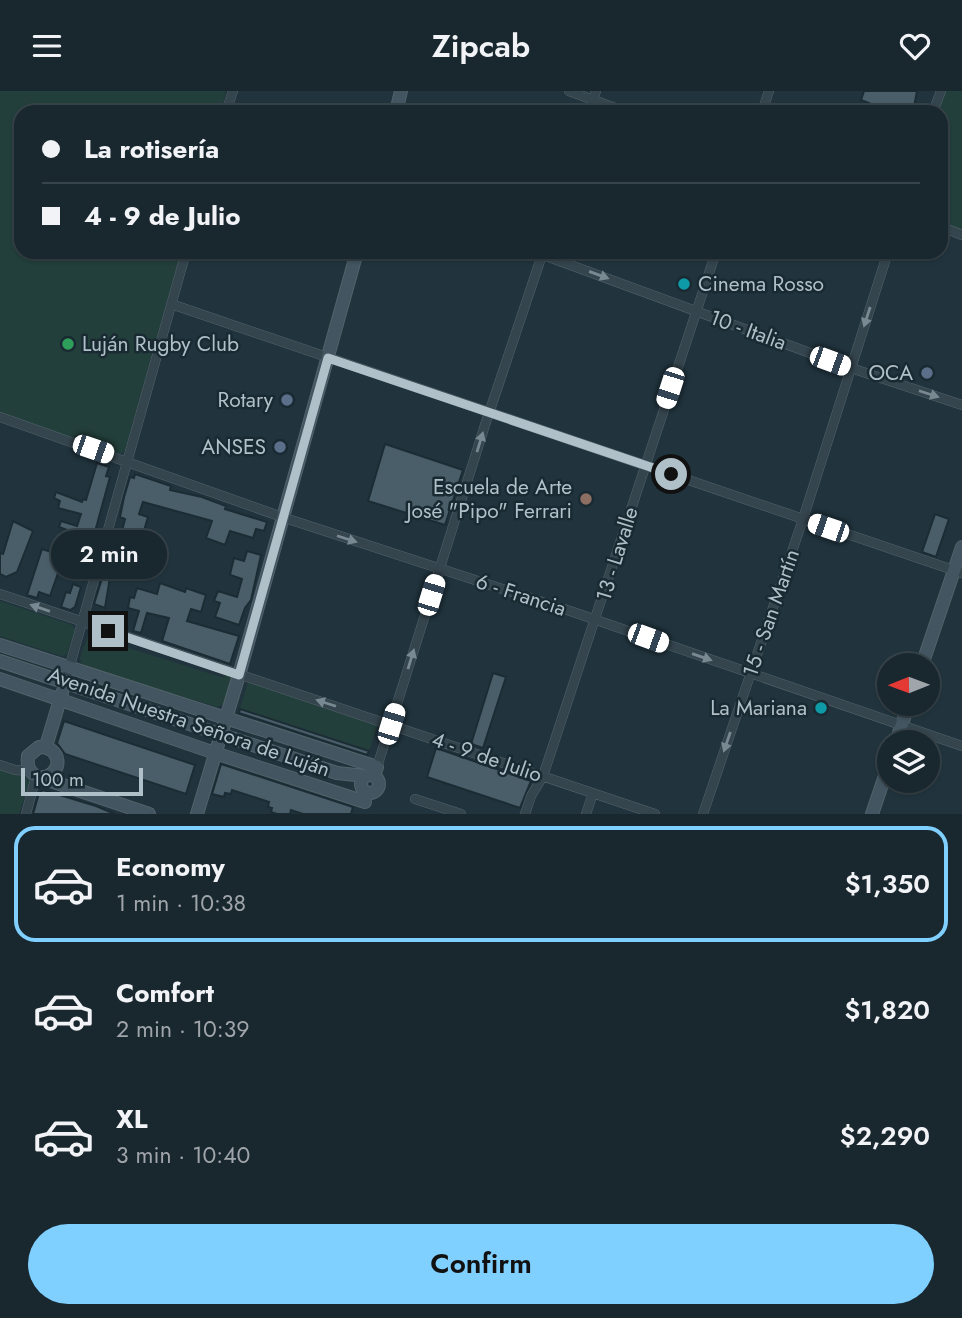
<!DOCTYPE html>
<html lang="en">
<head>
<meta charset="utf-8">
<style>
	:root { --surface:#19272e; --page:#222f36; --text:#f1f3f6; --muted:#9fa5aa; --line:#37444a; --accent:#7fcfff }
	body { margin:0; font-family:Jost,sans-serif; background:var(--page); color:var(--text); height:100vh; display:flex; flex-direction:column; font-size:26px; white-space:nowrap }
	* { box-sizing:border-box; margin:0 }
	p { font-size:23px; color:var(--muted) }
	.icon { flex:none; width:38px; height:38px; fill:none; stroke:currentColor; stroke-width:2; stroke-linecap:round; stroke-linejoin:round }
	.map { position:relative; height:723px; overflow:hidden }
	.drawer { display:flex; flex-direction:column; background:var(--surface); flex:1 }
	.drawer>* { flex:none }
	.top-card { position:absolute; left:14px; top:14px; width:934px; height:154px; border-radius:21px; box-shadow:0 2px 5px #0004,0 0 0 2px var(--line); display:grid; align-content:center; height:154px; padding:0 28px; background:var(--surface) }
	.needle { width:46px; rotate:269deg }
	.controls { position:absolute; left:877px; top:562px; display:grid; gap:14px }
	.controls a { display:grid; place-items:center; width:63px; height:63px; border-radius:50%; background:var(--surface); box-shadow:0 2px 5px #0004,0 0 0 2px var(--line); font-size:35px }
	.scale { position:absolute; left:21px; bottom:18px; width:122px; box-sizing:border-box; padding-left:7px; border:4px solid #b0c0c9; border-top:0; font-size:19px; line-height:24px; white-space:nowrap; color:#b0c0c9; -webkit-text-stroke:5px #1a2a32; paint-order:stroke }
	.end { position:absolute; width:32px; height:32px; margin:-16px; border:9px solid #b0c0c9; background:#111; box-shadow:0 0 0 4px #111 }
	.from { border-radius:50% }
	.bubble { position:absolute; height:49px; border-radius:24px; background:var(--surface); box-shadow:0 2px 5px #0004,0 0 0 2px var(--line); font-size:23px; font-weight:600; line-height:49px; text-align:center }
	.car { position:absolute; width:21px; height:42px; margin:-21px -10px; border-radius:9px; box-shadow:0 0 5px 2px #0007; background:linear-gradient(#fff 24%,#345 0 40%,#fff 0 76%,#345 0 86%,#fff 0) }
	.top-card b { display:flex; align-items:center; gap:24px; height:66px; font-size:26px }
	.top-card b+b { border-top:2px solid var(--line) }
	.top-card i { width:18px; height:18px; background:var(--text) }
	ul { padding:12px 0 0; list-style:none }
	li { display:flex; align-items:center; gap:21px; height:116px; margin:0 14px 10px; padding:0 14px; border:4px solid transparent; border-radius:21px }
	li div { flex:1 }
	li b { display:block; font-size:26px }
	li em { font-style:normal; font-weight:600 }
	li.on { border-color:var(--accent) }
	li>.icon { width:63px; height:63px; stroke-width:1.5 }
	.action { display:flex; gap:14px; margin-top:auto; padding:14px 28px }
	.action a { flex:1; height:80px; border-radius:42px; background:var(--accent); color:#111; font-size:28px; font-weight:600; line-height:80px; text-align:center }
	header { display:flex; justify-content:space-between; align-items:center; height:91px; padding:0 28px; background:var(--surface); font-size:32px; font-weight:600 }
	.map>svg:first-child { display:block }
	.green { fill:#233f3b }
	.building { fill:#495e69; stroke:#1c2c34; stroke-width:2 }
	.lines { fill:none; stroke-linecap:round; stroke-linejoin:round }
	.street-casing { stroke:#53636b; stroke-width:10 }
	.secondary-casing { stroke:#53636b; stroke-width:14 }
	.street { stroke:#35454e; stroke-width:9 }
	.secondary { stroke:#425561; stroke-width:12 }
	.oneway { fill:#798992 }
	.route { stroke:#b0c0c9; stroke-width:9 }
	.culture-dot { fill:#0f9aa8; stroke:#1a2a32; stroke-width:2.5 }
	.leisure-dot { fill:#2e9e5b; stroke:#1a2a32; stroke-width:2.5 }
	.service-dot { fill:#5c6f8a; stroke:#1a2a32; stroke-width:2.5 }
	.education-dot { fill:#8d6e63; stroke:#1a2a32; stroke-width:2.5 }
	.labels { text-anchor:middle; stroke-width:5; stroke-linejoin:round; paint-order:stroke }
	.poi-label { font-size:21px; fill:#b0c0c9; stroke:#1a2a32; text-anchor:end }
	.street-label { font-size:21px; fill:#b0c0c9; stroke:#1a2a32 }
</style>
</head>
<body>
<header><svg class="icon" aria-label="menu" viewBox="0 0 24 24"><path d="M4 6h16M4 12h16M4 18h16"/></svg>Zipcab<svg class="icon" aria-label="heart" viewBox="0 0 24 24"><path d="M12 20l-8-8c-3-5 5-10 8-4 3-6 11-1 8 4z"/></svg></header>
<div class="map">
<svg width="962" height="723" viewBox="0 0 962 723">
	<rect width="100%" height="100%" fill="#21343e"/>
	<path class="green" d="M0,0H226L221,21H21V161H181L125,359L121,363L0,323Z
		M945,0H962V139L942,132V21H938Z
		M0,510L72,534L75,538L67,563L62,565L0,545Z
		M93,539L110,544L116,553L224,587L227,582L231,584L232,587L224,613L217,616L82,575L80,567L89,541Z
		M248,591L376,632L377,636L369,660L240,618Z
		M3,677L29,688L27,689L30,691L19,723H0V678Z"/>
	<path class="building" d="M864,0H917L913,21H872L874,14L861,9Z
		M385,353L463,379L445,434L368,410Z
		M97,372L109,376L106,385L110,386L93,448L95,449L92,458L89,457L85,470L63,463L70,440L59,436L61,430L77,435L81,423L58,417L60,410L54,407L56,401L82,411L83,408L86,409Z
		M135,383L171,395L170,399L202,406L226,415L225,418L267,431L264,440L256,438L253,447L230,440L225,454L206,447L212,430L143,411L139,423L148,426L141,450L121,444L125,428L120,426L124,406L130,386L134,387Z
		M935,423L949,428L936,466L922,461Z
		M13,430L33,440L17,481L6,486L0,483V462L3,463Z
		M116,443L124,446L121,458L135,462L131,472L122,469L117,488L110,486L105,517L94,513Z
		M42,458L64,465L50,505L39,501L37,507L27,504Z
		M247,460L261,464L251,509L245,517L239,534L215,526L220,512L214,510L218,500L237,506L242,488L230,484L231,479L234,467L244,470Z
		M160,492L185,501L186,497L206,504L201,521L191,518L187,530L239,545L230,573L162,550L169,527L147,522L141,542L133,540L139,520L128,517L130,506L134,507L137,497L157,503Z
		M73,493L81,496L75,516L70,519L61,516L66,501L70,502Z
		M493,582L506,586L483,657L471,653Z
		M240,618L369,660L367,664L239,622Z
		M64,630L195,674L186,703L65,663L57,652Z
		M436,657L531,690L520,717L427,686Z
		M221,673L353,716L351,723H303L291,719L290,723H277L271,721L272,717L268,716L269,711L232,699L231,703L225,702L224,706L212,703Z
		M43,699L96,715L115,723H33L39,702Z"/>
	<g class="lines">
		<defs>
			<path id="street" d="M569,0L626,21
				M226,21L233,0
				M589,21L596,0
				M762,21L769,0
				M933,21L941,0
				M942,136L962,144
				M535,161L851,277L962,314
				M171,213L962,482
				M0,326L282,426L573,521L962,655
				M0,503L655,723
				M65,592L186,161
				M0,674L15,679L30,680
				M377,676L485,334L543,161
				M415,708L461,723
				M26,723L36,685
				M525,723L531,705L543,685L716,161
				M586,723L593,702
				M703,723L803,428L888,161"/>
			<path id="secondary" d="M396,21L401,0
				M0,554L377,676L374,685
				M0,570L337,682L365,685
				M922,574L962,456
				M0,588L215,662L365,711
				M896,651L909,612
				M46,655L62,602
				M361 693a9 9 0 1 1 18 0a9 9 0 1 1-18 0Z
				M42,687C65,682 61,655 39,656L28,665C27,674 28,680 36,685L149,723
				M197,723L239,584L357,161
				M872,723L889,673"/>
		</defs>
		<use href="#street" class="street-casing"/>
		<use href="#secondary" class="secondary-casing"/>
		<use href="#street" class="street"/>
		<use href="#secondary" class="secondary"/>
	</g>
	<defs><path id="oneway-solid" d="M-6-.8H1V-3.2L6.5 0L1 3.2V.8H-6Z" transform="scale(1.75)"/></defs>
	<g class="oneway">
		<use href="#oneway-solid" transform="translate(599 184) rotate(20)"/>
		<use href="#oneway-solid" transform="translate(867 226) rotate(108)"/>
		<use href="#oneway-solid" transform="translate(929 303) rotate(18)"/>
		<use href="#oneway-solid" transform="translate(480 351) rotate(-73)"/>
		<use href="#oneway-solid" transform="translate(347 448) rotate(18)"/>
		<use href="#oneway-solid" transform="translate(40 517) rotate(-161)"/>
		<use href="#oneway-solid" transform="translate(702 566) rotate(19)"/>
		<use href="#oneway-solid" transform="translate(411 568) rotate(-73)"/>
		<use href="#oneway-solid" transform="translate(326 612) rotate(-162)"/>
		<use href="#oneway-solid" transform="translate(727 651) rotate(109)"/>
	</g>
	<g class="lines">
		<path class="route" d="M108,540L239,584L328,267L671,383"/>
	</g>
	<g class="culture-dot">
		<circle cx="684" cy="193" r="7"/>
		<circle cx="821" cy="617" r="7"/>
	</g>
	<circle class="leisure-dot" cx="68" cy="253" r="7"/>
	<g class="service-dot">
		<circle cx="927" cy="282" r="7"/>
		<circle cx="287" cy="309" r="7"/>
		<circle cx="280" cy="356" r="7"/>
	</g>
	<circle class="education-dot" cx="586" cy="408" r="7"/>
	<g class="labels">
		<g class="poi-label">
			<text x="698" y="200" text-anchor="start">Cinema Rosso</text>
			<text x="82" y="260" text-anchor="start">Luján Rugby Club</text>
			<text x="913" y="289">OCA</text>
			<text x="273" y="316">Rotary</text>
			<text x="266" y="363">ANSES</text>
			<text x="572" y="403">Escuela de Arte<tspan x="572" dy="24">José "Pipo" Ferrari</tspan></text>
			<text x="807" y="624">La Mariana</text>
		</g>
		<g class="street-label">
			<text transform="translate(748 239) rotate(20)" y="7">10 - Italia</text>
			<text transform="translate(617 463) rotate(-73)" y="7">13 - Lavalle</text>
			<text transform="translate(521 504) rotate(18)" y="7">6 - Francia</text>
			<text transform="translate(771 522) rotate(-71)" y="7">15 - San Martín</text>
			<text transform="translate(189 631) rotate(19)" y="7">Avenida Nuestra Señora de Luján</text>
			<text transform="translate(487 666) rotate(19)" y="7">4 - 9 de Julio</text>
		</g>
	</g>
</svg>
<div class="controls">
<a><svg class="needle" viewBox="-14 -14 28 28"><path d="M0-13l5 13h-10z" fill="#e53935"/><path d="M0 13l5-13h-10z" fill="#9fa5aa"/></svg></a>
<a><svg class="icon" aria-label="layers" viewBox="0 0 24 24"><path d="M12 4l9 5-9 5-9-5zM3 14l9 5 9-5"/></svg></a>
</div>
<div class="scale">100 m</div>
<i class="end from" style="left:671px;top:383px"></i>
<i class="end" style="left:108px;top:540px"></i>
<div class="bubble" style="left:51px;top:439px;width:116px">2 min</div>
<i class="car" style="left:830px;top:270px;rotate:110deg"></i>
<i class="car" style="left:670px;top:297px;rotate:198deg"></i>
<i class="car" style="left:93px;top:358px;rotate:109deg"></i>
<i class="car" style="left:828px;top:437px;rotate:289deg"></i>
<i class="car" style="left:431px;top:504px;rotate:17deg"></i>
<i class="car" style="left:648px;top:547px;rotate:110deg"></i>
<i class="car" style="left:391px;top:633px;rotate:17deg"></i>
<div class="top-card">
<b><i class="from"></i>La rotisería</b>
<b><i></i>4 - 9 de Julio</b>
</div>
</div>
<section class="drawer">
<ul>
<li class="on"><svg class="icon" aria-label="car" viewBox="0 0 24 24"><path d="M5 17H2v-5l4-1 3-4h7l3 4 3 1v5h-3M9 17h6M6 11h13"/><circle cx="7" cy="17" r="2"/><circle cx="17" cy="17" r="2"/></svg><div><b>Economy</b><p>1 min · 10:38</p></div><em>$1,350</em></li>
<li><svg class="icon" aria-label="car" viewBox="0 0 24 24"><path d="M5 17H2v-5l4-1 3-4h7l3 4 3 1v5h-3M9 17h6M6 11h13"/><circle cx="7" cy="17" r="2"/><circle cx="17" cy="17" r="2"/></svg><div><b>Comfort</b><p>2 min · 10:39</p></div><em>$1,820</em></li>
<li><svg class="icon" aria-label="car" viewBox="0 0 24 24"><path d="M5 17H2v-5l4-1 3-4h7l3 4 3 1v5h-3M9 17h6M6 11h13"/><circle cx="7" cy="17" r="2"/><circle cx="17" cy="17" r="2"/></svg><div><b>XL</b><p>3 min · 10:40</p></div><em>$2,290</em></li>
</ul>
<div class="action"><a>Confirm</a></div>
</section>
</body>
</html>
